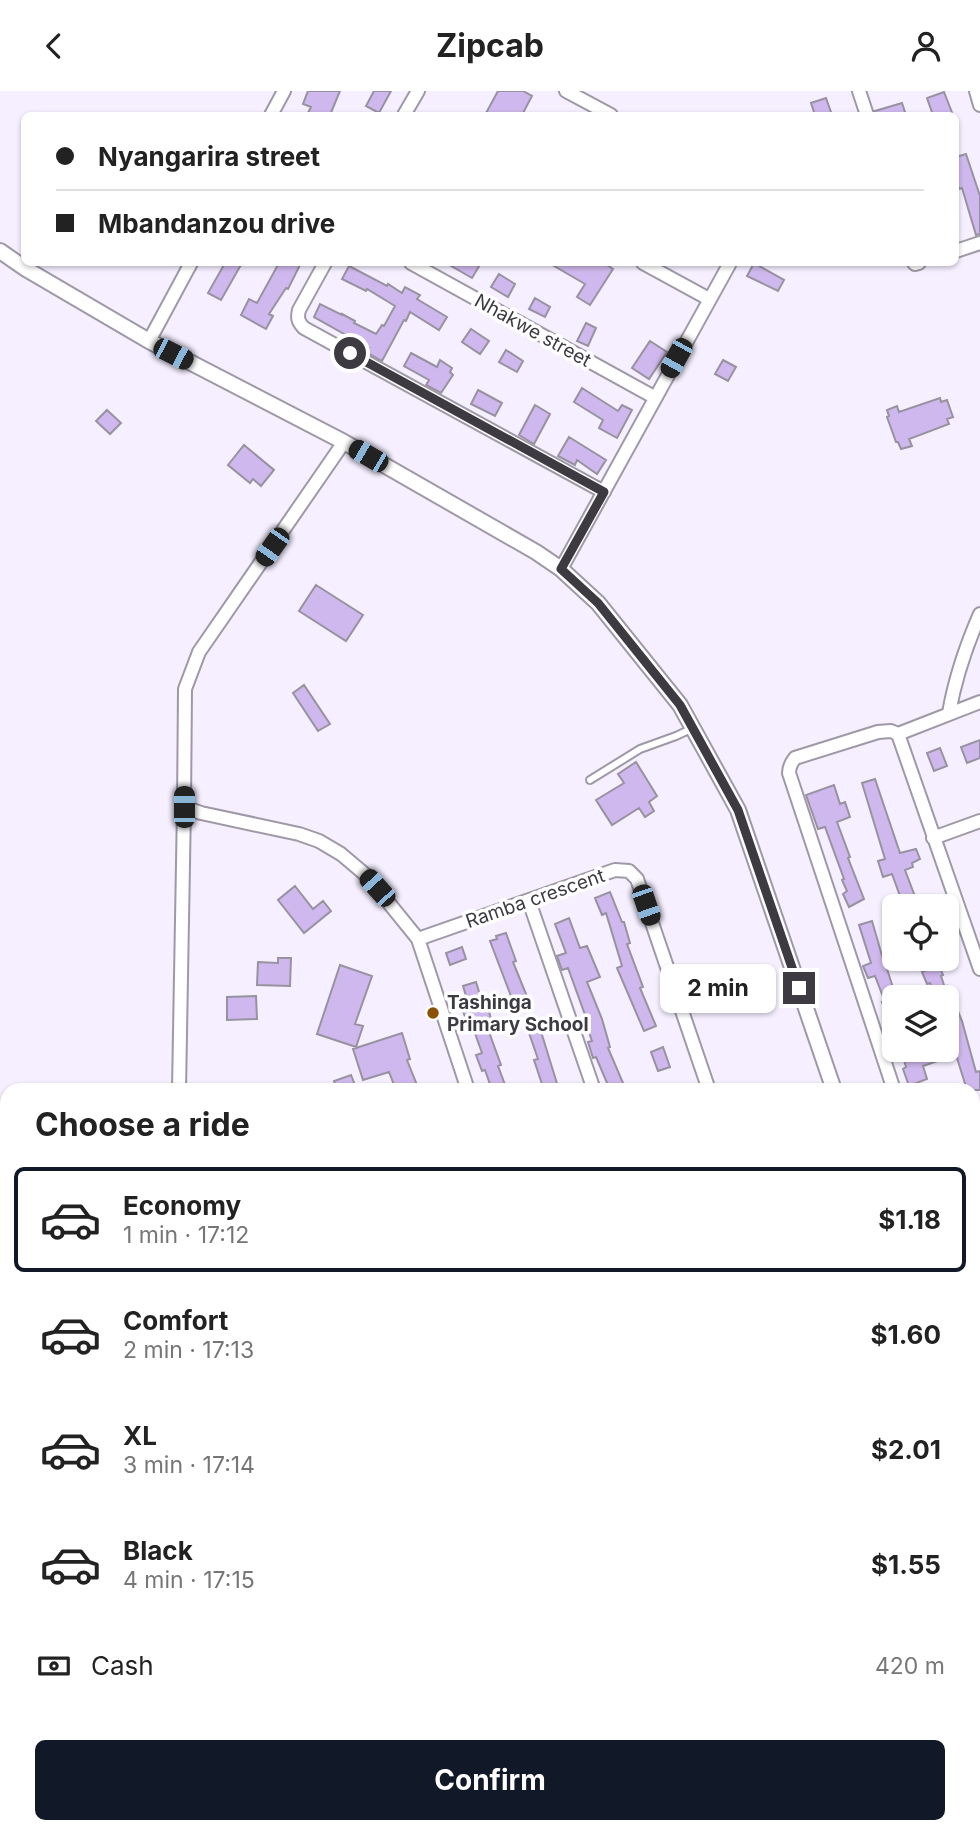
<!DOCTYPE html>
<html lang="en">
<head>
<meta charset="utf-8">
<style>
	:root { --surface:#fff; --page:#f2f2f2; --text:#222; --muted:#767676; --line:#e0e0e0; --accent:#111827 }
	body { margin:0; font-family:Inter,sans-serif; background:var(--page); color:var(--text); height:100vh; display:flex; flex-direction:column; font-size:26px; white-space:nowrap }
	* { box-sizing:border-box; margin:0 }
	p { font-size:23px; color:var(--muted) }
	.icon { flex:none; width:38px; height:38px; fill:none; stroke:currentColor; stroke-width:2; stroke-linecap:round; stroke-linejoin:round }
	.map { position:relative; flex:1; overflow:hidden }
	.side { position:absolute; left:0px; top:992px; width:980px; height:751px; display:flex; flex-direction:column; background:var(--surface); border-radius:21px 21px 0 0; box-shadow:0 2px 5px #0004 }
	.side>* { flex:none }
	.guide { position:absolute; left:21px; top:21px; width:938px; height:154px; border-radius:10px; box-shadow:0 2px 5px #0004; display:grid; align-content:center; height:154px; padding:0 35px; background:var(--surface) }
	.controls { position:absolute; left:882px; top:803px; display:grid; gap:14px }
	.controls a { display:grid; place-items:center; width:77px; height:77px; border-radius:10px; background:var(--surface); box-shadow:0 2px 5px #0004; font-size:35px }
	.end { position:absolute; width:32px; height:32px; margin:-16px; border:9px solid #3d3b41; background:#fff; box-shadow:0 0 0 4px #fff }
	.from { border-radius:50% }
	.bubble { position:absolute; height:49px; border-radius:10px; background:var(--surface); box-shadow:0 2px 5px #0004; font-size:23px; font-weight:700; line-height:49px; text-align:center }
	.car { position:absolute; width:21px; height:42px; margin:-21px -10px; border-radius:9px; box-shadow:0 0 5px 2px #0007; background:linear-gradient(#222 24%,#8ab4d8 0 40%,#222 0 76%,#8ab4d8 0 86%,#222 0) }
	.guide b { display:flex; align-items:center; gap:24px; height:66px; font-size:26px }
	.guide b+b { border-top:2px solid var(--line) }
	.guide i { width:18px; height:18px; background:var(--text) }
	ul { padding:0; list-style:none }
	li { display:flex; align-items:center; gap:21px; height:105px; margin:0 14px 10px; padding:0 21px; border:4px solid transparent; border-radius:10px }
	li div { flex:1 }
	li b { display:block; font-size:26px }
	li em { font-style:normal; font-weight:700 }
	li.on { border-color:var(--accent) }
	li>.icon { width:63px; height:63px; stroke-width:1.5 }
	h2 { padding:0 35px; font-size:32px; line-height:84px }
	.pay { display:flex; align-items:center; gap:18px; height:77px; padding:0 35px; font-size:26px }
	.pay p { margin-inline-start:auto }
	.action { display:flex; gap:14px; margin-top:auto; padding:14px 35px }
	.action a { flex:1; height:80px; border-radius:10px; background:var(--accent); color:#fff; font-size:28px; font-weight:700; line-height:80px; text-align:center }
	header { display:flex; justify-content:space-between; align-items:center; height:91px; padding:0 35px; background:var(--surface); font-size:32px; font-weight:700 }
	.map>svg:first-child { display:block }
	.green { fill:#c8d29b }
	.building { fill:#cfb8ed; stroke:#9892a0; stroke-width:2 }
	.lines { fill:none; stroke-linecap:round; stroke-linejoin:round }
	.service-casing { stroke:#9f99a7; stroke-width:10 }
	.minor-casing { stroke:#9f99a7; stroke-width:16 }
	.tertiary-casing { stroke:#9f99a7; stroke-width:18 }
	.path { stroke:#b2aeba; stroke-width:2.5; stroke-dasharray:3.5 5; stroke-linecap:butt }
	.service { stroke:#fff; stroke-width:6 }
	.minor { stroke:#fff; stroke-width:12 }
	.tertiary { stroke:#fff; stroke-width:14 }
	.route { stroke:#3d3b41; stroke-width:9 }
	.poi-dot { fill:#8a5206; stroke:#fff; stroke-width:2.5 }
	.labels { text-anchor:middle; stroke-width:7; stroke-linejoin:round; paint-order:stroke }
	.street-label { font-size:19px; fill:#3d3b41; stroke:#fff }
	.poi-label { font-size:19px; font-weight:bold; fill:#3d3b41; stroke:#fff; text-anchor:start }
</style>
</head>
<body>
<header><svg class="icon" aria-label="back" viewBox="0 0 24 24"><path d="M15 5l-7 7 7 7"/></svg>Zipcab<svg class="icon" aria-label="person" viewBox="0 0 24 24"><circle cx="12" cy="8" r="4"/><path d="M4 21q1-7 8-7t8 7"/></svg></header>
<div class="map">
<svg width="980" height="1742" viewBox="0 0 980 1742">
	<rect width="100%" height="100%" fill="#f5efff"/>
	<path class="green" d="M449,1736H509L510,1742H448Z"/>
	<path class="building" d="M308,0H340L330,24H307L311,16L303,13Z
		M374,0H391L379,22L366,15Z
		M498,0H523L532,5L522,24H485Z
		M944,1L953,24H933L927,7Z
		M826,7L832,24H815L811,12Z
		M902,12L906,24H876L875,20Z
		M966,63L980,105V143L976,144L962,97L959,98L956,88V66Z
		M225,172H242L221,209L208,202Z
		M279,172H301L288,198L286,197L269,223L273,225L266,238L241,224L249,208L257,212Z
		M446,172H481L472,187Z
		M549,172H604L613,178L590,214L577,206L585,193Z
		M754,172L784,189L778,200L747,185Z
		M349,175L387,195L388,193L402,202L405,196L420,204L417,208L447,226L439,239L410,221L406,230L404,229L382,270L366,261L369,257L314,226L320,213L342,224V223L355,230L354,232L376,243L382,234L384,235L395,215L367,198L366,200L342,188Z
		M499,183L515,193L508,206L491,196Z
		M535,207L550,216L545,226L529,218Z
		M586,232L596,237L588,255L577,250Z
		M471,238L489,250L480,263L462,251Z
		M650,250L667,261L649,288L632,277Z
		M506,259L523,270L517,281L499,271Z
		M411,262L437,276L440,269L452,277L450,281L453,284L441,302L426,294L429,289L404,275Z
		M723,269L736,276L728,290L715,283Z
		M582,297L618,320L622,314L632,319L617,347L599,337L603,329L574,311Z
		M478,299L502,312L495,325L471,313Z
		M940,307L941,311L947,309L953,326L947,328L949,333L909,348L912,355L901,358L898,351H896L887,326L889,325L887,319L897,315L899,321Z
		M535,314L550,323L534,353L519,344Z
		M107,319L121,332L110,343L96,330Z
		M569,346L606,369L597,383L577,369L575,374L558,365Z
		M244,354L274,379L261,395L253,388L250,392L228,374Z
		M316,494L363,524L346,550L299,520Z
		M304,594L330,633L318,640L293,602Z
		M980,649V667L967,672L961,656Z
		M940,657L947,675L934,680L927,662Z
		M636,671L657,705L649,711L654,720L645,726L639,717L612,734L596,709L624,692L618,683Z
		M875,688L900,762L916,758L920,768L912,772L913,776L905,779L919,816H904L892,783L883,786L878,770L885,768L862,692Z
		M834,694L840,713L845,711L850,726L837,731L850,766L848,767L864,808L849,816L843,803L847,800L842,789L844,788L825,736L818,738L806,704Z
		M295,795L313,818L323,810L331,820L304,842L278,809Z
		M610,801L622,831H624L630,852L627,853L643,896L640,897L656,935L644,940L617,877L622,875L606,822L602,824L595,807Z
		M569,827L580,857L587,855L600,886L587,891L602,928L610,956L608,957L626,999H610L596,966L593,967L588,951L592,950L586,933L588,932L568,877L562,879L557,865L566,862L555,833Z
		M872,830L883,868L894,864L897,875L887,878L896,906H894V940L893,941L882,911H885L875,885L868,887L863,875L871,872L859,834Z
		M506,842L516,870L513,871L528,908L514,913L490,850L497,848L496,845Z
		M462,856L466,868L450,874L446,862Z
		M278,867H291L290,895L257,894L258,871L278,872Z
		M340,874L372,885L355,933L363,935L356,956L317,943Z
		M939,874L943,884L941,885L945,897L934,902L930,892L927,893L922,881Z
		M476,891L483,914L487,913L491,928L485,930L501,974L498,975L507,999H492L485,979L482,980L476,964L482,962L472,934L468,935L463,920L470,918L463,895Z
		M947,894L962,930L976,981L980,980V999H967L957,967L953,968L952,965L923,975L927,988L909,995L903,978L906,976L901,959H916L917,964L931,959H950L947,946Z
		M256,905L257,928L227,929V906Z
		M539,935L543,947L559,999H544L534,969L538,968L528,939Z
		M402,942L410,968L407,969L419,999H396L389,981L363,989L353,958Z
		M663,956L670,976L658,980L651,961Z
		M351,984L355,994L337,999L334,990Z"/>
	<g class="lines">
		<defs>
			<path id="service" d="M590,689L640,658L676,645L691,638"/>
			<path id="minor" d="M566,0L611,24
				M859,0L867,24
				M976,0L980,14
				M271,24L284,0
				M404,24L418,0
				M956,160L980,152
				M325,172L299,219C297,227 298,231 304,237L604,401
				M411,172L654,306
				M643,172L709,208
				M914,172L915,173L919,172
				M149,250L191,172
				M561,478L730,172
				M949,622C955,588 966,555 980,523
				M898,643L980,878
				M184,716L201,722L299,743L319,750L341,763L367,785L418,848L468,999
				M933,747L980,730
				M529,810L594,999
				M418,848L615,779L629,780L637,788L709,999
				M179,999L184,716L185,598L199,561L344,351
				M894,999L789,682C789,676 791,672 795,667L878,641L891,640L898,643L980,611
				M973,1125L980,1123
				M973,1360L980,1359
				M973,1670L980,1692
				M182,1736L185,1742
				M719,1736L721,1742L739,1736"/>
			<path id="tertiary" d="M0,160L26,178L149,250L344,351L536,461L561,478L598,512L680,614L738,719L834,999
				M973,1409L980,1430"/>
		</defs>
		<use href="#service" class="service-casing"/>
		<use href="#minor" class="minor-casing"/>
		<use href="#tertiary" class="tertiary-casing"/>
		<path class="path" d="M973,1657L980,1652"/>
		<use href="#service" class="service"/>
		<use href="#minor" class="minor"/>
		<use href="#tertiary" class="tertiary"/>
	</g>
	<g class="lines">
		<path class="route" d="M350,262L604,401L561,478L598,512L680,614L738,719L799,897"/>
	</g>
	<circle class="poi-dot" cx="433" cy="922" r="7"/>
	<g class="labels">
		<g class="street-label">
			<text transform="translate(533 239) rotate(29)" y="7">Nhakwe street</text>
			<text transform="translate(535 807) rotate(-19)" y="7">Ramba crescent</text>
		</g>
		<g class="poi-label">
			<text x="447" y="918">Tashinga<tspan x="447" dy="22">Primary School</tspan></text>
		</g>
	</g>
</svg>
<div class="controls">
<a><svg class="icon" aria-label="locate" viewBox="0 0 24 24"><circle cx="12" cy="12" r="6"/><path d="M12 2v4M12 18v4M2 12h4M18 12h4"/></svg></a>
<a><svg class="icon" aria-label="layers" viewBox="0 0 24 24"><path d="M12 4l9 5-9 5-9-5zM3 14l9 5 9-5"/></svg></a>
</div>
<i class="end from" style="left:350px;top:262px"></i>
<i class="end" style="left:799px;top:897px"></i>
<div class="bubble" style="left:660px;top:873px;width:116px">2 min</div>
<i class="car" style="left:173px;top:263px;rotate:117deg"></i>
<i class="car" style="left:676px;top:267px;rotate:209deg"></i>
<i class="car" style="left:368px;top:365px;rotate:300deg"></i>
<i class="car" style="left:272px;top:456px;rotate:215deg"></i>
<i class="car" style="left:184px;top:716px;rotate:0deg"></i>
<i class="car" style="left:377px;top:797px;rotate:318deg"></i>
<i class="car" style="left:646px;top:814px;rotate:161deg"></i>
<div class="guide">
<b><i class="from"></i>Nyangarira street</b>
<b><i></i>Mbandanzou drive</b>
</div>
<section class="side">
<h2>Choose a ride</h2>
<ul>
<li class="on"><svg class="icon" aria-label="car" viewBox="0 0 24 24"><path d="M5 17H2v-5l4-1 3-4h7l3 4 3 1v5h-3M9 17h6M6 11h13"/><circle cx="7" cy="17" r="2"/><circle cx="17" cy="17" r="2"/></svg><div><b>Economy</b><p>1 min · 17:12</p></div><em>$1.18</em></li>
<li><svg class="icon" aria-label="car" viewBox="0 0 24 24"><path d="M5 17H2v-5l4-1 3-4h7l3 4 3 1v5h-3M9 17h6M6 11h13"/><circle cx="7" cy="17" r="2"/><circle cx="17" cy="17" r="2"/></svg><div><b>Comfort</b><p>2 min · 17:13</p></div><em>$1.60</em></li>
<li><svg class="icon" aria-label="car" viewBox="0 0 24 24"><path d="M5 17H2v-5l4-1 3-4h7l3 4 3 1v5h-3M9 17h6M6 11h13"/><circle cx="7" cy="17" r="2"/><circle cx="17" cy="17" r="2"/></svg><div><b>XL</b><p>3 min · 17:14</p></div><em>$2.01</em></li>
<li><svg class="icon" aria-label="car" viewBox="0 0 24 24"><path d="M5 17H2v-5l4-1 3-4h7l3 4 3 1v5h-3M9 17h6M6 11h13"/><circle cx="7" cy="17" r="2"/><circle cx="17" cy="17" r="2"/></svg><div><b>Black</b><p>4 min · 17:15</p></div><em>$1.55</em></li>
</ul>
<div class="pay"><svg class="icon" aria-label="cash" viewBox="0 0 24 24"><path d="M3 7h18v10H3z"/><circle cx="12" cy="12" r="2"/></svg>Cash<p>420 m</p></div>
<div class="action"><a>Confirm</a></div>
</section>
</div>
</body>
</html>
